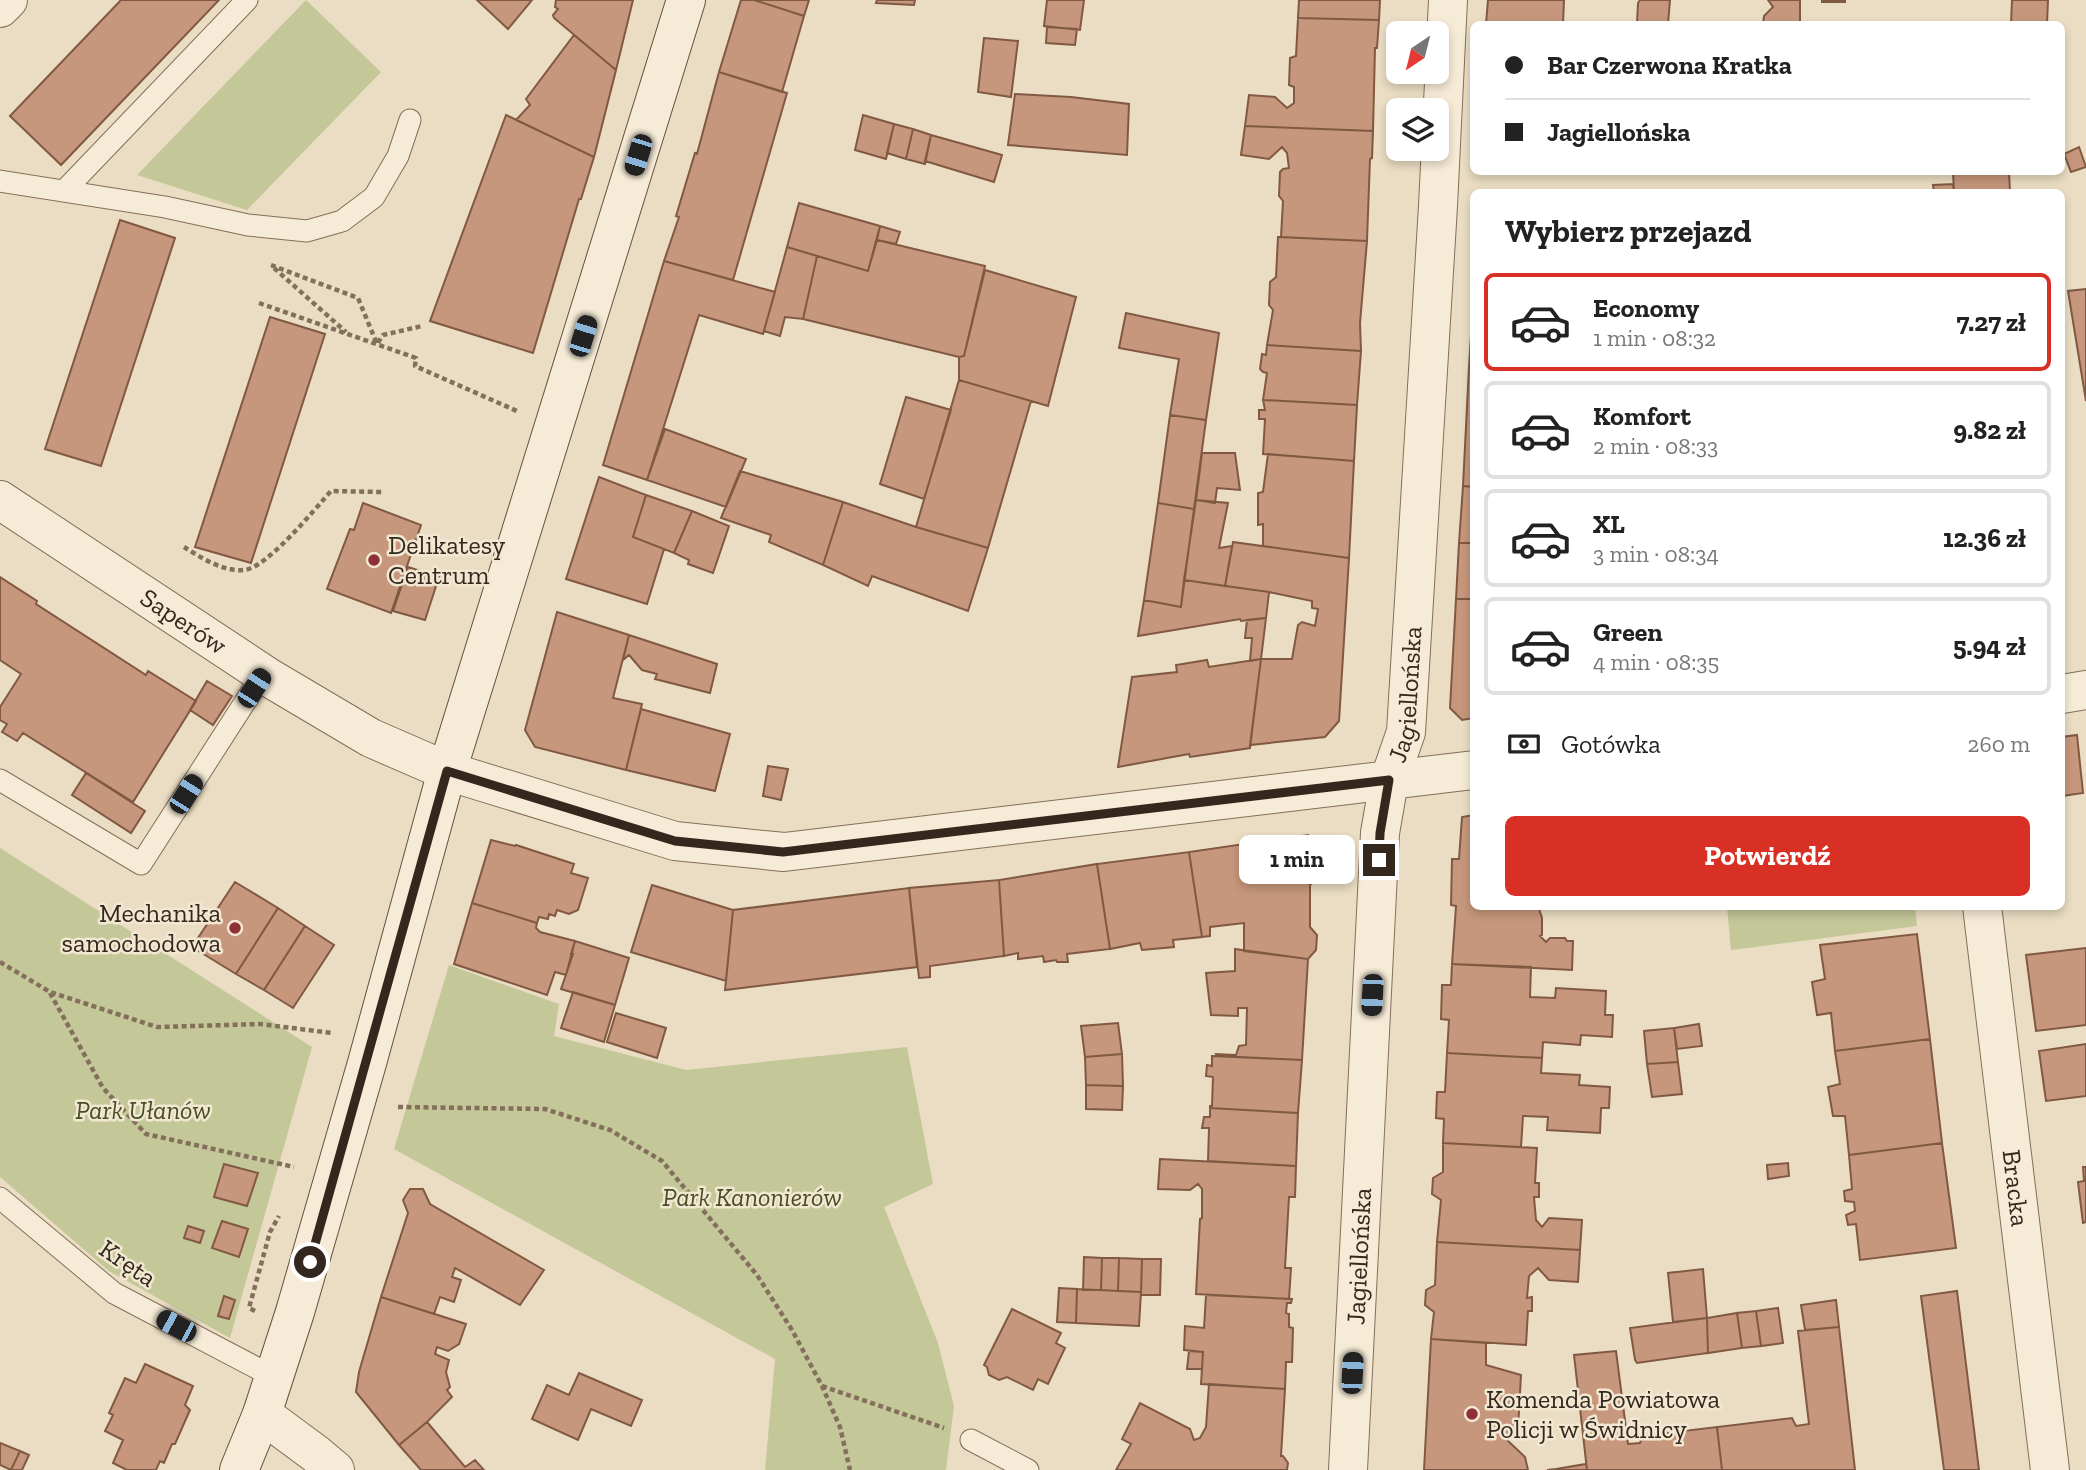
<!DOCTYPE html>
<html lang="pl">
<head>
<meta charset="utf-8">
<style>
	:root { --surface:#fff; --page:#f6f6f6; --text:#222; --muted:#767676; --line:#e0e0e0; --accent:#d93025 }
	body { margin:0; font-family:"Zilla Slab",serif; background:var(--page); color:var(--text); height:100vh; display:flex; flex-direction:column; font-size:26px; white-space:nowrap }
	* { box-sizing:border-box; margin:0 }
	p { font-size:23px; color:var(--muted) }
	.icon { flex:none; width:38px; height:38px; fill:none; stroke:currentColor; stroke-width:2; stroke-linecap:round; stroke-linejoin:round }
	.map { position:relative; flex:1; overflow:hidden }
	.details { position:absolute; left:1470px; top:189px; width:595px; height:721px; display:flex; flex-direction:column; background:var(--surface); border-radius:10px; box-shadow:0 4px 10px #0003 }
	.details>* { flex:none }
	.hud { position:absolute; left:1470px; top:21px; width:595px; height:154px; border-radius:10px; box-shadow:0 4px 10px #0003; display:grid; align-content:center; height:154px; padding:0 35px; background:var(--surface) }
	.needle { width:46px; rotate:215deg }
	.buttons { position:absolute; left:1386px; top:21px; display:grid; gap:14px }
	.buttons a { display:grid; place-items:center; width:63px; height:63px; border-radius:10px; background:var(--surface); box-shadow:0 4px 10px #0003; font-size:35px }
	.end { position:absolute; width:32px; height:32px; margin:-16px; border:9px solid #34281e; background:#fff; box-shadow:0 0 0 4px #fff }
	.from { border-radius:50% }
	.bubble { position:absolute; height:49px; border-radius:10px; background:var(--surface); box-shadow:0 4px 10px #0003; font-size:23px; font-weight:700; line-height:49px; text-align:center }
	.car { position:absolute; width:21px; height:42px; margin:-21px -10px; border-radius:9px; box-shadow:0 0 5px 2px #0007; background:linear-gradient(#222 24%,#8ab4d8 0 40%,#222 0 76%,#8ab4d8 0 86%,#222 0) }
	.hud b { display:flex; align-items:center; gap:24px; height:66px; font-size:26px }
	.hud b+b { border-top:2px solid var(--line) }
	.hud i { width:18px; height:18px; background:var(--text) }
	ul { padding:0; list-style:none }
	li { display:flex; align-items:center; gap:21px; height:98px; margin:0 14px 10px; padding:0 21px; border:4px solid var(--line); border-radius:10px }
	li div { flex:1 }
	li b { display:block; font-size:26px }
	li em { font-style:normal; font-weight:700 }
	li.current { border-color:var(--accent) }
	li>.icon { width:63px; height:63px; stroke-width:1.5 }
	h2 { padding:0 35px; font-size:32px; line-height:84px }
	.pay { display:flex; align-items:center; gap:18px; height:77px; padding:0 35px; font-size:26px }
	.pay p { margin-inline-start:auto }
	.primary-button { display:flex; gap:14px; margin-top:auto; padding:14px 35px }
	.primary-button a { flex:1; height:80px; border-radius:10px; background:var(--accent); color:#fff; font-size:28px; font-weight:700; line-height:80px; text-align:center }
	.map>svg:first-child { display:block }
	.green { fill:#c4c798 }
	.building { fill:#c6977c; stroke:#815943; stroke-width:2 }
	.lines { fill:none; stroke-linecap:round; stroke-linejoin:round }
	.lane-casing { stroke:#836f5b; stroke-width:23 }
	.street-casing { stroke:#836f5b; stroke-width:40 }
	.secondary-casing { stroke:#65503f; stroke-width:40 }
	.path { stroke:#836f5b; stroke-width:4.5; stroke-dasharray:5 3.5; stroke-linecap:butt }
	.lane { stroke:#f6ebd6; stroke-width:21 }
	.street { stroke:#f6ebd6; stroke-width:38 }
	.secondary { stroke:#f6ebd6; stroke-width:38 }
	.route { stroke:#34281e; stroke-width:9 }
	.poi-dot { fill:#8e3035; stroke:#f2e8d2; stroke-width:2.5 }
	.labels { text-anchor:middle; stroke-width:5; stroke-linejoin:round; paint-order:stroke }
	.poi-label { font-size:26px; fill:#34281e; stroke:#f2e8d2; text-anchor:start }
	.street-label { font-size:26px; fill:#34281e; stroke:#f2e8d2 }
	.park-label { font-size:26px; font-style:italic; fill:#474f27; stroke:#f2e8d2 }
</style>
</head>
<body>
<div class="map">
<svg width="2086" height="1470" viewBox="0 0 2086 1470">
	<rect width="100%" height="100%" fill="#eaddc3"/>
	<path class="green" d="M306,0L381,72L247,210L137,175Z
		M0,848L312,1047L230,1338L109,1271L0,1177Z
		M1727,907H1915L1917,926L1731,950Z
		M449,965L559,1004L554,1036L686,1070L907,1047L933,1184L884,1207L938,1343L954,1406L946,1470H765L775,1359L394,1149Z"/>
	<path class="building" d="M121,0H219L61,165L10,116Z
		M477,0H532L508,29Z
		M556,0H633L616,70L554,18L553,15L558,9L555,7Z
		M741,0H754L804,16L782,92L719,72Z
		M754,0H809L804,16Z
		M877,0H915L914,5L876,3Z
		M1047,0H1084L1080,30L1044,26Z
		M1299,0H1380L1379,20L1298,18Z
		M1488,0H1564L1563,24H1486Z
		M1640,0H1670L1668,24H1637L1638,3Z
		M1768,0H1800V24H1763L1764,16L1773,7Z
		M1822,0H1845V2H1822Z
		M2012,0H2048L2047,24H2011Z
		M1298,18L1379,20L1377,48H1375L1373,131L1245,126L1249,95L1275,97L1287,108L1294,103V87L1289,85L1290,58L1296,56Z
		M1047,27L1077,29L1075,45L1046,43Z
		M574,35L616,70L594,157L516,120L530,105L526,99Z
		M984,38L1018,41L1011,97L978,92Z
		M719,72L787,93L733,280L664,261L679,217L676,216L695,153L697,154Z
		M1015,94L1071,97L1129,104L1127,155L1008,145Z
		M506,115L594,157L581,199H579L533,353L430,321Z
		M863,115L894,124L886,159L855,150Z
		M894,124L913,129L906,159L887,153Z
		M1245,126L1373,131L1372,158L1370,159L1367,241L1281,237L1283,201L1279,196L1280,172L1283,169L1289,168L1287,153L1282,147L1269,159L1241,155Z
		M913,129L931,135L925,164L906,159Z
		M931,135L1002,155L994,182L925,161Z
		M2079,147L2086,167L2071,172L2064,154Z
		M1953,172H2009L2010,192H1954Z
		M1953,184L1954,192H1934L1933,185Z
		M799,203L880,226L868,271L787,247Z
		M120,220L175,238L101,466L45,449Z
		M880,226L900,232L896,244L877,240Z
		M1278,237L1367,241L1360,323L1361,351L1267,345L1273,310L1269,305L1270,282L1276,277Z
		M877,240L985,266L964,356L959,357L803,319L817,256L868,271Z
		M787,247L817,256L803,319L785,317L780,336L764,331Z
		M664,261L775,292L763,334L699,315L647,480L603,465Z
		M985,270L1076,297L1048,406L959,380V357L964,356Z
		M1474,289V368L1469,367Z
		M2086,289V401L2068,291Z
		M1126,313L1219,333L1206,420L1170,415L1179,359L1119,348Z
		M270,317L325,334L251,563L195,547Z
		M1267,345L1361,351L1357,405L1263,400L1267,373L1263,372L1260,369L1262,354L1266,355Z
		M1469,367L1474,368V487L1463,486Z
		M959,380L1031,401L988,548L916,527Z
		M906,397L951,410L924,499L880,484Z
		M1263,400L1357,405L1354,461L1263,454L1265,419H1259V410H1265Z
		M1170,415L1206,420L1194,509L1158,503Z
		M665,429L746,459L726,507L647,480Z
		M1202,453H1235L1240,490L1217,488L1215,503L1196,500Z
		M1268,454L1354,461L1349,558L1263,546V524L1258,525V493L1263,492Z
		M740,471L843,502L823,565L769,542L771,535L721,518Z
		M599,477L646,495L633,537L664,549L647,604L566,579Z
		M1463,486L1474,487V543H1459Z
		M646,495L692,511L674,553L633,537Z
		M1196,500L1228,503L1219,548L1232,546L1225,586L1184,580Z
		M843,502L916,527L988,548L968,611L872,576L868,586L823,565Z
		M363,503L421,525L391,613L327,589L350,529L354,530Z
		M1158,503L1194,509L1181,607L1144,600Z
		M692,511L729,526L713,573L688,564L689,560L674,553Z
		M1233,542L1349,558L1339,721L1325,737L1250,745L1261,659H1292L1298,625L1302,622L1315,626L1318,609L1312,608V601L1269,592L1225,586Z
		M1459,543H1474V599H1456Z
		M408,567L439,577L425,620L393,611Z
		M0,577L37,601L36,604L146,675L148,671L196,701L133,802L23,733L17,741L2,732L7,724L0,720V707L21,674L0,660Z
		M1184,580L1269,592L1266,618L1241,621L1240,619L1138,636L1144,600L1181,607Z
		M1456,599H1474V718L1462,720L1450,708Z
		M557,612L629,635L613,698L642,704L626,770L535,747L525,730Z
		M1266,618L1261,659L1250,661L1252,638H1245L1247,620Z
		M629,635L717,664L710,693L655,679L657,674L642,670L629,655L623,660Z
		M1261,659L1250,748L1190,757L1189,754L1118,767L1132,677L1177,672L1176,665L1207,660L1209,667Z
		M207,681L232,696L213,725L190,710Z
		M641,709L730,734L715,791L626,770Z
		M2077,735L2083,793L2062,796V737Z
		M768,766L788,769L781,800L763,796Z
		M86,773L145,811L131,833L72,795Z
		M1474,815V906H1538L1542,918V935L1540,936L1546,942L1550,938H1565L1567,941H1573L1572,970L1452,964L1456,906L1451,905L1452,859H1459L1462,817Z
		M1308,835L1315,842V851L1312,854L1314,856L1312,883L1310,885V927L1317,935L1316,950L1308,959L1244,951V923L1210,927V936L1202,937L1189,852L1244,844L1245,847L1268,844L1269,841Z
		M491,840L515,846L516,845L574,864L571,873L588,878L578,910L569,914L557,910L555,916L549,914L548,919L539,917L537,923L472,903Z
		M1189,852L1202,937L1173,940L1174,947L1142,950L1140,943L1110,949L1097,864Z
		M1097,864L1110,949L1067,954L1068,962H1057L1056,960L1044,962L1043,956L1018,959V953L1004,956L999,880Z
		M999,880L1004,956L930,966V977L919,978L909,888Z
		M235,882L278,908L236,974L192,947Z
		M652,885L733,910L726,981L631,952Z
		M909,888L917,967L725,990L733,910Z
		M472,903L537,923L536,928L540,932L575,941L566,975L555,972L547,995L454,964Z
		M278,908L305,926L264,990L236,974Z
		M305,926L334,945L293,1008L264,990Z
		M1917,934L1930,1039L1835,1051L1831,1013L1817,1015L1812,982L1825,979L1820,945Z
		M575,941L629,958L615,1005L561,989L573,954H571Z
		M2086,948V1025L2036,1031L2026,955Z
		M1235,949L1308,959L1302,1060L1217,1056L1216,1054L1236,1055L1239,1046L1246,1045L1247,1008H1238V1016L1211,1015L1206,973L1235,971Z
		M1452,964L1531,967L1530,997L1555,998L1556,988L1606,991L1605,1015H1613L1612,1037L1581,1035L1580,1045L1543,1042L1542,1058L1447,1053L1449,1020L1441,1019L1442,985H1451Z
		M573,992L615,1005L604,1042L561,1028Z
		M616,1013L666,1028L657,1058L607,1042Z
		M1118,1023L1122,1054L1085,1057L1081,1026Z
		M1699,1024L1702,1046L1677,1049L1674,1028Z
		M1674,1028L1678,1062L1647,1064L1644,1031Z
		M1930,1039L1942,1143L1849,1155L1845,1116H1833L1828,1087L1840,1084L1835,1051Z
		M2086,1044V1096L2046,1101L2039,1051Z
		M1447,1053L1542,1058L1541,1073L1580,1075L1579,1085L1610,1087L1609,1108H1601L1600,1133L1547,1130L1548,1117L1523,1116L1521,1147L1443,1143L1444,1119L1436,1118L1437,1092H1445Z
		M1122,1054L1123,1086L1086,1085L1085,1057Z
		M1212,1056L1302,1060L1298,1113L1210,1108V1106H1212L1213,1077L1206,1076L1207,1065L1212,1066Z
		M1678,1062L1682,1094L1652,1097L1647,1064Z
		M1086,1085L1123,1086L1122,1110L1086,1109Z
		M1210,1108L1298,1113L1296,1166L1208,1161L1209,1128H1202L1204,1117H1210Z
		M1443,1143L1537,1148L1535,1183H1539V1197H1534L1536,1220L1542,1227L1549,1218L1582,1220L1580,1250L1437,1242L1441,1200L1432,1194L1433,1178L1443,1172Z
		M1942,1143L1956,1248L1860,1260L1856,1224L1848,1225L1846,1215L1855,1211L1854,1202L1845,1201L1844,1191L1852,1189L1849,1155Z
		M1160,1159L1296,1166L1295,1197H1289L1285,1268H1291L1289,1299L1196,1294L1200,1219L1202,1218V1189L1198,1184L1190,1190L1158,1189Z
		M1788,1163L1789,1176L1768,1179L1767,1165Z
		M224,1164L258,1173L247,1206L214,1197Z
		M2083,1167H2086V1222L2083,1223L2078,1182L2084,1181Z
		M410,1189H423L430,1204L544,1270L520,1305L455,1268L452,1277L461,1280L454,1302L440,1297L434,1314L381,1297L408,1213L403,1200Z
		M222,1221L248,1229L239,1257L212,1248Z
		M188,1226L204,1231L200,1243L184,1238Z
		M1437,1242L1580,1250L1578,1282L1549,1280L1538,1268L1529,1276L1527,1298L1532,1297V1311H1528L1526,1345L1431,1339L1434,1312L1425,1305L1426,1290L1435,1285Z
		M1084,1257L1102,1258L1101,1290H1083Z
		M1102,1258H1119L1118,1291L1101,1290Z
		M1119,1258L1142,1259L1141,1292L1118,1291Z
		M1142,1259H1161L1160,1295H1141Z
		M1703,1269L1707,1318L1673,1322L1668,1273Z
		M1059,1288L1077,1289L1076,1323L1057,1322Z
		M1077,1289L1141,1292L1139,1326L1076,1323Z
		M1957,1291L1979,1470H1944L1921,1296Z
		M1206,1295L1292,1299L1291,1303H1287L1286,1313L1289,1314V1327L1293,1328L1292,1362H1286L1285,1389L1201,1384L1203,1352L1184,1350L1185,1326L1204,1328Z
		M224,1296L235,1300L229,1319L218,1316Z
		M381,1297L466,1324L459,1344L448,1351L437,1347L435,1354L449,1360L446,1372L450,1387L447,1390L452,1397L427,1422L399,1445L356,1392L359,1372Z
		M1836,1300L1839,1327L1805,1330L1801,1305Z
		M1778,1308L1783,1343L1761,1346L1756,1311Z
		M1012,1309L1061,1333L1056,1343L1065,1348L1048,1384L1038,1379L1033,1390L1007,1377L999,1380L989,1375L987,1367L984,1365Z
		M1756,1311L1761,1346L1742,1348L1737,1313Z
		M1737,1313L1742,1348L1708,1353L1707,1318Z
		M1707,1318L1708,1353L1637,1363L1635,1360L1630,1328Z
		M1839,1327L1855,1470H1722L1717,1427L1792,1418L1796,1426L1809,1424L1798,1331Z
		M1431,1339L1486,1343V1365L1521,1375L1518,1429L1506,1439L1525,1457L1528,1470H1424Z
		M1189,1351L1203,1352L1202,1369H1187Z
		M1616,1351L1628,1444L1640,1443L1642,1436L1717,1427L1722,1470H1587L1574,1355Z
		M145,1364L193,1386L185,1405L190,1410L175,1444H172L164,1463L160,1461L156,1470H127L113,1463L123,1440L105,1431L113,1415L109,1413L125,1378L136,1383Z
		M579,1373L642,1400L631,1426L591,1409L578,1440L532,1419L547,1385L569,1395Z
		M1209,1384L1285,1389L1281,1456H1283L1288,1463L1287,1470H1116L1131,1444L1122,1439L1140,1403L1190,1429L1194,1440L1200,1438L1206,1427Z
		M427,1422L465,1467L475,1460L484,1470H421L399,1445Z
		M0,1443L20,1451L11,1470L0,1465Z
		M20,1451L29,1455L22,1470H11Z
		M1586,1464L1587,1470H1547L1556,1469Z"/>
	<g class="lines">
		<defs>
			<path id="lane" d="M0,181L165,207L248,225L307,231L342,221L374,197L398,156L410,120
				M64,191L247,0
				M0,780L141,864L263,674
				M0,1198L114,1293L274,1377
				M971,1440L1028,1470"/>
			<g id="street">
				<path d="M0,8L8,0"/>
				<path id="s1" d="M0,500L268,677L371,738L447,771L675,841L784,852L1474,770"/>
				<path d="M2062,694L2086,690"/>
				<path id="s2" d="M1982,906L2050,1470"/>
				<path d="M262,1414L316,1454L335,1470"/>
				<path id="s3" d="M1348,1470L1380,833L1389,781L1406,732L1438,206L1448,0"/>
			</g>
			<path id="secondary" d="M239,1470L262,1414L295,1312L367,1063L447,771L686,0"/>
		</defs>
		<use href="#lane" class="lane-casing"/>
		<use href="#street" class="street-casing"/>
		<use href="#secondary" class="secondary-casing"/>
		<path class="path" d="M271,265L358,298L377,344L383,335L422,326
			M274,268L346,332
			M259,303L416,358L415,366L517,411
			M184,547C200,557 223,572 244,570C267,568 314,510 331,491L382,492
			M0,962L50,992L157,1027L260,1024L332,1033
			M50,993L103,1088L146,1134L294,1167
			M398,1107L545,1109L610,1130L662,1161L757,1275L792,1330L822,1386L840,1427L850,1470
			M255,1311L249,1308L270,1232L279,1216
			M822,1386L944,1428"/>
		<use href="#lane" class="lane"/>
		<use href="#street" class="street"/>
		<use href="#secondary" class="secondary"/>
	</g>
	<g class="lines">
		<path class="route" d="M310,1262L447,771L675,841L783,852L1389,780L1380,833L1379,860"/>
	</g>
	<g class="poi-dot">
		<circle cx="374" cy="560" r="7"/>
		<circle cx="235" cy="928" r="7"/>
		<circle cx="1472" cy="1414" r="7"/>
	</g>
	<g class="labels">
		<g class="poi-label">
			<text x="388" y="554">Delikatesy<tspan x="388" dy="30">Centrum</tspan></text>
			<text x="221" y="922" text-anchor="end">Mechanika<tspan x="221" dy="30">samochodowa</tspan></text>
			<text x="1486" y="1408">Komenda Powiatowa<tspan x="1486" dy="30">Policji w Świdnicy</tspan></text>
		</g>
		<g class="street-label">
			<text dy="9" stroke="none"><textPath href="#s1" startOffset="220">Saperów</textPath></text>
			<text dy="9" stroke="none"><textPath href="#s3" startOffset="780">Jagiellońska</textPath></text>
			<text dy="9" stroke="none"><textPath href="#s2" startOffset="284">Bracka</textPath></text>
			<text dy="9" stroke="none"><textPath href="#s3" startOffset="214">Jagiellońska</textPath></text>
			<text transform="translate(128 1263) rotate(34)" y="9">Kręta</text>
		</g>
		<g class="park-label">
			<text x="143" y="1119">Park Ułanów</text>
			<text x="752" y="1206">Park Kanonierów</text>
		</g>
	</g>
</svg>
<div class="buttons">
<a><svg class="needle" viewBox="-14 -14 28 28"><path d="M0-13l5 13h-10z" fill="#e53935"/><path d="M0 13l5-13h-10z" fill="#767676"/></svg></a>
<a><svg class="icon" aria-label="layers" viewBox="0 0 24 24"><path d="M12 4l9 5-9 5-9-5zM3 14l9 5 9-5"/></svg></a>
</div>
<i class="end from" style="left:310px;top:1262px"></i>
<i class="end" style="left:1379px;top:860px"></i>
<div class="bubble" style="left:1239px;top:835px;width:116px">1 min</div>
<i class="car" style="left:638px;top:155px;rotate:197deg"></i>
<i class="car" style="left:583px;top:336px;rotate:17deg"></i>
<i class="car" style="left:254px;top:688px;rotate:33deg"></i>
<i class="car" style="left:186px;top:794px;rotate:32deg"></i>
<i class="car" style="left:1372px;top:995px;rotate:183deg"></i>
<i class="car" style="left:176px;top:1326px;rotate:298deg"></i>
<i class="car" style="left:1352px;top:1373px;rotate:3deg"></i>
<div class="hud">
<b><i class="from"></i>Bar Czerwona Kratka</b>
<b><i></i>Jagiellońska</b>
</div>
<section class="details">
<h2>Wybierz przejazd</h2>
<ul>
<li class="current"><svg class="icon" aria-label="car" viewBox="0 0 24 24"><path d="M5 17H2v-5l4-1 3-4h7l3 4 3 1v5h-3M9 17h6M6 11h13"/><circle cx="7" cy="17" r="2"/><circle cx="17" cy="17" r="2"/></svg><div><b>Economy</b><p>1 min · 08:32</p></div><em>7.27 zł</em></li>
<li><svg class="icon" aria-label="car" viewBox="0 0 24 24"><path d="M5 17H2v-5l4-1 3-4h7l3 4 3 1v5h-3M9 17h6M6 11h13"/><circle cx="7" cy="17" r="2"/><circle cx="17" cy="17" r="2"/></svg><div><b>Komfort</b><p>2 min · 08:33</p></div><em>9.82 zł</em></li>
<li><svg class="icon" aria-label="car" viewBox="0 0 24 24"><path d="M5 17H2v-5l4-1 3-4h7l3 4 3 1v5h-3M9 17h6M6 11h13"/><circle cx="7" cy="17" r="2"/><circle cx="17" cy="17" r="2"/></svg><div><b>XL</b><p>3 min · 08:34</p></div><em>12.36 zł</em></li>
<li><svg class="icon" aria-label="car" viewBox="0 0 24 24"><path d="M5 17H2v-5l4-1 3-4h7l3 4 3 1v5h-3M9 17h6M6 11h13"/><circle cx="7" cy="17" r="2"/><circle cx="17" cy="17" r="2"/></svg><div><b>Green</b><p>4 min · 08:35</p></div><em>5.94 zł</em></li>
</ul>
<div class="pay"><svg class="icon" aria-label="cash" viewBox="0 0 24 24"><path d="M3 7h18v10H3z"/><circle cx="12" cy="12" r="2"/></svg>Gotówka<p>260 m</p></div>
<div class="primary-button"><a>Potwierdź</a></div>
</section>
</div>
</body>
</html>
